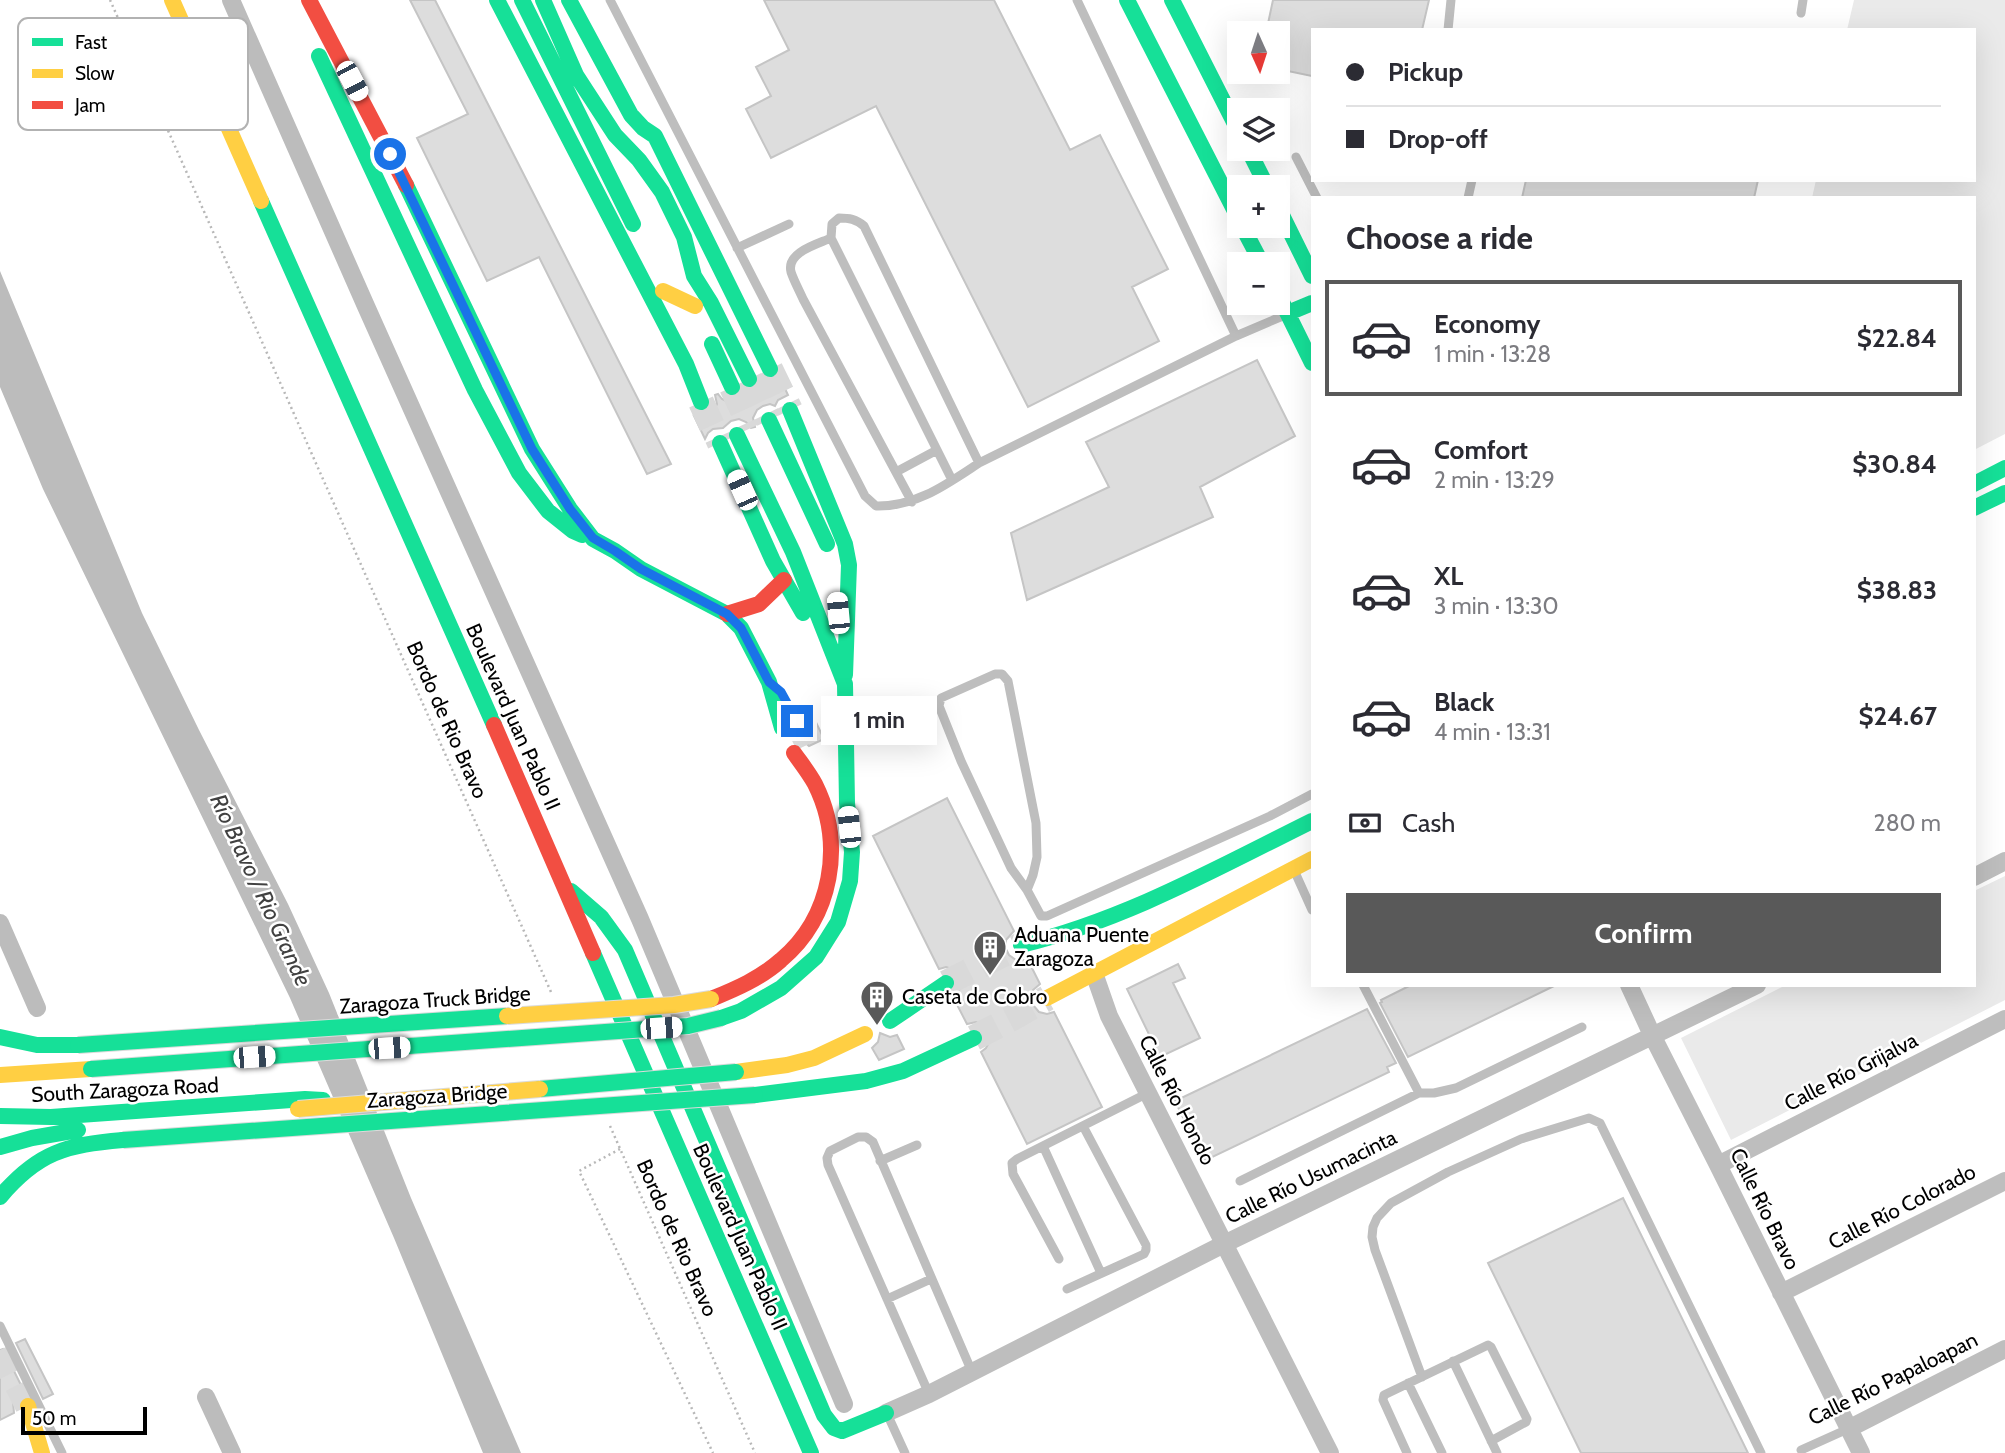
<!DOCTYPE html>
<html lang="en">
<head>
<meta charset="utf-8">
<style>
	:root { --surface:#fff; --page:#f7f7f7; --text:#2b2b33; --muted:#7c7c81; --line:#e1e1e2; --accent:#595959 }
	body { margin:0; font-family:Cabin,sans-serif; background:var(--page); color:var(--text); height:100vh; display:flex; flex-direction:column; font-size:26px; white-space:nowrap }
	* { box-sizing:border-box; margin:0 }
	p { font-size:23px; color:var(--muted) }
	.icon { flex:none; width:38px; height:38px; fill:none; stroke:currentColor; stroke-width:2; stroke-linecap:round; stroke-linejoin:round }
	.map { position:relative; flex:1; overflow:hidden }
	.drawer { position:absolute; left:1311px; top:196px; width:665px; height:791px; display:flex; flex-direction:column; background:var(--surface); border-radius:0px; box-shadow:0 7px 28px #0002 }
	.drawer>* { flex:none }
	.banner { position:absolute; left:1311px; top:28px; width:665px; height:154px; border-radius:0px; box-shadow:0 7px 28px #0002; display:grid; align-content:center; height:154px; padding:0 35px; background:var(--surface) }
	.needle { width:46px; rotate:177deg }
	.tools { position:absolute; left:1227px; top:21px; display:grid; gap:14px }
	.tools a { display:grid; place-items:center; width:63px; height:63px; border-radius:0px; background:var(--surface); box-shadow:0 7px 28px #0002; font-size:35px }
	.scale { position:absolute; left:21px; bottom:18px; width:126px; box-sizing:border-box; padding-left:7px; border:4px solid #000; border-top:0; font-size:19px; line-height:24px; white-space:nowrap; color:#000; -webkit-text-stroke:5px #fff; paint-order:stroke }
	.end { position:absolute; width:32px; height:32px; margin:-16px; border:9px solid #1a73e8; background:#fff; box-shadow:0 0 0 4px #fff }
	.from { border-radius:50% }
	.bubble { position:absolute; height:49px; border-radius:0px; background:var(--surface); box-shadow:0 7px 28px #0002; font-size:23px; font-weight:700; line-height:49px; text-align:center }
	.car { position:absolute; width:21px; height:42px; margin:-21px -10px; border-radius:9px; box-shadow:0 0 5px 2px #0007; background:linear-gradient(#fff 24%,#345 0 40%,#fff 0 76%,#345 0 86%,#fff 0) }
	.banner b { display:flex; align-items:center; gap:24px; height:66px; font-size:26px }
	.banner b+b { border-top:2px solid var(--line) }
	.banner i { width:18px; height:18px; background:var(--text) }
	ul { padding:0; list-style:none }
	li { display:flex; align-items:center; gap:21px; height:116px; margin:0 14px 10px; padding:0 21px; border:4px solid transparent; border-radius:0px }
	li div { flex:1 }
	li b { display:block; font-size:26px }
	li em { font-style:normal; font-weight:700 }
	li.selected { border-color:var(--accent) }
	li>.icon { width:63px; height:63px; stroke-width:1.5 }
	h2 { padding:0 35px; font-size:32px; line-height:84px }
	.pay { display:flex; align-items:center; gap:18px; height:77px; padding:0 35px; font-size:26px }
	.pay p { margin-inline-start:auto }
	.primary-button { display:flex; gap:14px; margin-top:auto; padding:14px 35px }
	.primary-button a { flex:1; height:80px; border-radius:0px; background:var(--accent); color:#fff; font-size:28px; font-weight:700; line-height:80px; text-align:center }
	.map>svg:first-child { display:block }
	.green { fill:#eaeaea }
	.water { fill:#bcbcbc }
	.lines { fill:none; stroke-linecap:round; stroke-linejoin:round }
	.canal { stroke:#bcbcbc; stroke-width:18 }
	.building { fill:#ddd; stroke:#c5c5c5; stroke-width:2 }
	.primary-tunnel { stroke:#d9d9d9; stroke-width:26; stroke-dasharray:26 13; stroke-linecap:butt }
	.path { stroke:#b8b8b8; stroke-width:2.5; stroke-dasharray:2 3.5; stroke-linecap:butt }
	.lane { stroke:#bebebe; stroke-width:9 }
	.street { stroke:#bebebe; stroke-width:18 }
	.fast { stroke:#16e098; stroke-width:16 }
	.slow { stroke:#ffcf43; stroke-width:16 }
	.jam { stroke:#f24e42; stroke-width:16 }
	.fast-bridge-casing { stroke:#dbdbdb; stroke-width:18; stroke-linecap:butt }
	.slow-bridge-casing { stroke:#dbdbdb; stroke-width:18; stroke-linecap:butt }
	.fast-bridge { stroke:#16e098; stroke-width:16 }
	.slow-bridge { stroke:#ffcf43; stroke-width:16 }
	.route { stroke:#1a73e8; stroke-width:9 }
	.labels { text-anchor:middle; stroke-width:5; stroke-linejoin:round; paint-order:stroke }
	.street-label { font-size:21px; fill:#000; stroke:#fff }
	.poi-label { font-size:21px; fill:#000; stroke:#fff; text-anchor:start }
	.water-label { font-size:23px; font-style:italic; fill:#414141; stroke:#fff }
	.key { fill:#fff; stroke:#b2b2b2; stroke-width:2 }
	.key-label { font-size:19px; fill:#000 }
</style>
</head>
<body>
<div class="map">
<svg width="2005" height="1453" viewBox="0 0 2005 1453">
	<rect width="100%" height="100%" fill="#fff"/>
	<path class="green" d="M1854,0H2005V434L1974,450V198H1812L1816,180H1974V30H1847Z
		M2005,876V1000L1731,1140L1681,1038L1786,985H1974V891Z"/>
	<path class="water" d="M0,271L142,613L199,730L288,904L329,993L411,1198L521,1453H483L394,1238L290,998L43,489L0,387Z"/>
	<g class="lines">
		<path class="canal" d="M231,0L365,304L640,919L844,1404
			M0,923L37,1008
			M206,1397L232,1453"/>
	</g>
	<path class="building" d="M410,0H435L671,464L647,474L539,257L487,281L417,138L468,114Z
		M764,0H994L1070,150L1100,135L1168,269L1132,287L1159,341L1028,407L876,106L771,158L746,109L771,96L756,67L789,50Z
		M1273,0H1429L1422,30H1312V76L1278,69V33H1266Z
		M1526,180H1758L1754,198H1522Z
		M1257,360L1295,436L1200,487L1213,517L1027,600L1011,533L1109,487L1086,442Z
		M781,380L788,395L778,400L775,406L770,404L763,406L757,410L753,418L755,427L751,428L746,422L739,419L731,421L723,428L713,429L708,433L705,439L694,416L706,417L713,412L717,404L715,395L718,394L722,399L730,403L738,401L746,394L757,393L764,383L770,385L776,383Z
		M812,714L824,739L809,746L801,739L794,738L797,731L796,721Z
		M947,798L1014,931L1006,940V949L1009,955L1016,960H1028L1040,984L1033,990L1031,997L1033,1005L1039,1012L1047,1014L1054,1012L1102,1107L1027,1144L981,1052L986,1048L990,1040L988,1031L984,1026L976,1022L967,1024L953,997L960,989L962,981L959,975L952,969L946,967L939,969L873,836Z
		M1178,964L1185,978L1173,983L1200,1038L1160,1057L1127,989Z
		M1411,985H1556L1408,1057L1380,1003L1382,1002L1381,1000Z
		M1367,1009L1396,1063L1387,1067L1389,1072L1204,1161L1175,1101Z
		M880,1033L890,1037L897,1035L904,1049L879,1060L872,1048L878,1042Z
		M1623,1198L1748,1453H1581L1488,1263Z
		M25,1339L53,1394L43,1399L16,1343Z
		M3,1349L24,1391L17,1395L13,1402L14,1413L0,1420V1350Z"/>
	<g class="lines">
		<path class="primary-tunnel" d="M770,369L790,410
			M749,379L769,420
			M732,387L751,428
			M701,402L720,443
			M797,721L809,746
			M946,983L1021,945
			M974,1038L1014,1017L1047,998
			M0,1350L28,1406"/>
		<path class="path" d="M110,0L551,992
			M610,1126L755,1453
			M620,1149L579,1171L713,1453"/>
		<path class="lane" d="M610,0L865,496L876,506C916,507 947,484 979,463L1236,336L1285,315
			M1077,0L1236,336
			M1801,13L1803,0
			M1448,30L1451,0
			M1296,157L1317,198
			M1468,198L1472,180
			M831,238C818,244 786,252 791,272C794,281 799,290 803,299L912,502
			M737,248L789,224
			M896,472L937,450
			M952,480L831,238L832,224L839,218C849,218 856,219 864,226L979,463
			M1294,870L1312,910
			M1027,890L1033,875L1037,857L1036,823L1008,681L1002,674H995L941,698L939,706L961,761L1011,868L1027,890L1041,916H1047L1270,816L1312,794
			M1363,985L1419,1093
			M1043,1146L1101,1273
			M880,1161L917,1145
			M1240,1181L1419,1093H1434L1456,1088L1582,1027
			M1059,1259L1013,1174L1012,1163L1017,1159L1148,1093
			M1067,1289L1144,1254L1146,1250V1245L1083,1126
			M887,1299L931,1279
			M0,1326L62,1453
			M1453,1361L1497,1453
			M1422,1377L1375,1250L1372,1237L1373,1227L1377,1218L1391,1203L1448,1172L1521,1139L1589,1118L1600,1123L1761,1453
			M1408,1383L1442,1453
			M929,1394L828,1165L827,1158L830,1151L858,1137H866L873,1142L972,1372
			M889,1418L905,1453
			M1801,1450L1850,1428
			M1407,1453L1383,1400L1384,1395L1488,1345L1491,1347L1527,1419L1526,1422L1491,1441"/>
		<path class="street" d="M1974,877L2005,861
			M1094,973L1109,1016L1330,1453
			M1629,985L1653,1037L1718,1165L1861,1453
			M1718,1165L2005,1019
			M1781,1293L2005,1181
			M886,1413L929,1394L1224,1244L1757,985
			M1850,1428L2005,1349"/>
		<path class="fast" d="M497,0L686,364L701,402
			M522,0L633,224
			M543,0L576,75L615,135L639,160L662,192L684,237L694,276L711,303L749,379
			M569,0L631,115L643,128L655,136L770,369
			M1127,0L1239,219
			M1172,0L1239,132
			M319,56L475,390L519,473L548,511L573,531L582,535
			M1248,149L1267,187
			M406,185L532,449L570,509L593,539L615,551L641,569L727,614L741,628L769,682L782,728
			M261,201L494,725
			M1278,207L1312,276
			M1242,226L1262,264
			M1278,294L1312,363
			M1288,313L1312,303
			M712,344L732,387
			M790,410L845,544L849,565L845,675
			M769,420L827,544
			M720,443L773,561L803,613
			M1974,484L2005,468
			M1974,508L2005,493
			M571,891L601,917L625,950L824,1415L834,1428L842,1431L886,1413
			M1021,945C1125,920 1217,868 1312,821
			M593,953L811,1453
			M721,1018L741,1011L781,988L816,957L838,922L850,881L852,852L847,803L845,684L793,552L737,435
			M890,1021L946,983
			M0,1037L37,1045H78
			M755,1095L866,1081L903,1071L974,1038
			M0,1116L51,1117L305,1099L323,1100
			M0,1147L32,1138L78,1130
			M0,1197C38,1152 66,1145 123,1140"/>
		<path class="slow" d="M172,0L261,201
			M663,291L695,306
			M1047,998L1312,859
			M736,1072L787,1065L814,1058L865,1034
			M0,1075L91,1069
			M28,1406L42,1453"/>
		<path class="jam" d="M309,0L406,185
			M727,614L759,604L784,580
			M494,725L593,953
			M711,999C736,989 761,978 781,960C832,917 845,844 815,784C809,773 801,763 794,753"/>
		<defs>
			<path id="fast-bridge" d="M78,1045L507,1016
				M91,1069L688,1026L721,1018
				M540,1089L736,1072
				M123,1140L755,1095"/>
			<path id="slow-bridge" d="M507,1016L674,1005L711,999
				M298,1109L540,1089"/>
		</defs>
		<use href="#fast-bridge" class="fast-bridge-casing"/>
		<use href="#slow-bridge" class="slow-bridge-casing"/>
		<use href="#fast-bridge" class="fast-bridge"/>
		<use href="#slow-bridge" class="slow-bridge"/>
	</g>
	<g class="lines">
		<path class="route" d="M390,154L532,449L570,509L593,538L615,551L641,569L727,614L741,628L769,682L781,692L797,721"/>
	</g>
	<defs>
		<symbol id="building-pin" viewBox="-11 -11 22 30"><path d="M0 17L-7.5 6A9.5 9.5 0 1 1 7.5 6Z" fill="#595959" stroke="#fff"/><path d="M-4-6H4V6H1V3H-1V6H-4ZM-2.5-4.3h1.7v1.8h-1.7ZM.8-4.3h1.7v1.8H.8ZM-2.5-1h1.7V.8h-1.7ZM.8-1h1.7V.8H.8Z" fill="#fff"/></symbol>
	</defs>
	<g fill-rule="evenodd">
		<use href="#building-pin" x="971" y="928" width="38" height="52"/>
		<use href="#building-pin" x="858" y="978" width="38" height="52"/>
	</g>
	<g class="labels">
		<g class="street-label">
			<text transform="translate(513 717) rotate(66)" y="7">Boulevard Juan Pablo II</text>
			<text transform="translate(447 720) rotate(66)" y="7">Bordo de Rio Bravo</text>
			<text transform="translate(435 1000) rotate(-4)" y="7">Zaragoza Truck Bridge</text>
			<text transform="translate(1851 1072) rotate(-27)" y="7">Calle Río Grijalva</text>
			<text transform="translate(125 1090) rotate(-3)" y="7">South Zaragoza Road</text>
			<text transform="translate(437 1096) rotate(-4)" y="7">Zaragoza Bridge</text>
			<text transform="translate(1177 1100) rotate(63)" y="7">Calle Río Hondo</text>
			<text transform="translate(1311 1177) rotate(-26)" y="7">Calle Río Usumacinta</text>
			<text transform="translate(1902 1207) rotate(-27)" y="7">Calle Río Colorado</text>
			<text transform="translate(1765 1209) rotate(64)" y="7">Calle Río Bravo</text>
			<text transform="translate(740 1237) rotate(66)" y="7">Boulevard Juan Pablo II</text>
			<text transform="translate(677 1238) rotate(66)" y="7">Bordo de Rio Bravo</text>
			<text transform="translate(1893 1379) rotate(-26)" y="7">Calle Río Papaloapan</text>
		</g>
		<g class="poi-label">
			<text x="1014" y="942">Aduana Puente<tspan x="1014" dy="24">Zaragoza</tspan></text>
			<text x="902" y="1004">Caseta de Cobro</text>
		</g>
		<g class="water-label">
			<text transform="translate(261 890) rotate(65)" y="8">Río Bravo / Rio Grande</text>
		</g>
	</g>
	<rect x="18" y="18" width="230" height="112" rx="10" class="key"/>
	<rect x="32" y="38" width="31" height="8" fill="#16e098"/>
	<rect x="32" y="69" width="31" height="9" fill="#ffcf43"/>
	<rect x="32" y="101" width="31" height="8" fill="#f24e42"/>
	<g class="key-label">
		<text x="75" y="49">Fast</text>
		<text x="75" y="80">Slow</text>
		<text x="75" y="112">Jam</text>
	</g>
</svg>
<div class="tools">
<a><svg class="needle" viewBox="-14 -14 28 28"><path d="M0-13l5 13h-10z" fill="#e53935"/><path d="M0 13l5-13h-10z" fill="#7c7c81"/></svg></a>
<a><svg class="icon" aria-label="layers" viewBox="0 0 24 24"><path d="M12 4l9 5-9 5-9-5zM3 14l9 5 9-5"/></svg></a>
<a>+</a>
<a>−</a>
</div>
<div class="scale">50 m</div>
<i class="end from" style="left:390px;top:154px"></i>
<i class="end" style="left:797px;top:721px"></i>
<div class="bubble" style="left:821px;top:696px;width:116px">1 min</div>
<i class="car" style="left:352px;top:81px;rotate:152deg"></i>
<i class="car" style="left:742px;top:490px;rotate:336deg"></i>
<i class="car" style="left:838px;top:613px;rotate:355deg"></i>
<i class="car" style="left:849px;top:827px;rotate:354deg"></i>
<i class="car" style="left:661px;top:1028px;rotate:86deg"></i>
<i class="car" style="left:389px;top:1048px;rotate:86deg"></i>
<i class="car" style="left:254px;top:1057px;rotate:86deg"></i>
<div class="banner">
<b><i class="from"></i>Pickup</b>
<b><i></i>Drop-off</b>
</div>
<section class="drawer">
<h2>Choose a ride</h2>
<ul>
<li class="selected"><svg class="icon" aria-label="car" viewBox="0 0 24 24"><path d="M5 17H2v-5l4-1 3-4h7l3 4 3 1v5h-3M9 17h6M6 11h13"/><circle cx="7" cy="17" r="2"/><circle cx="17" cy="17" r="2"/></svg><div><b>Economy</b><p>1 min · 13:28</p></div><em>$22.84</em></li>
<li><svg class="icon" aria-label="car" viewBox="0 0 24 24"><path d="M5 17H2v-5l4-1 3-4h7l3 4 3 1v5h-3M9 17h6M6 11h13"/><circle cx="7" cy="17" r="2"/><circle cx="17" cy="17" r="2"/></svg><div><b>Comfort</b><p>2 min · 13:29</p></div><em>$30.84</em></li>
<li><svg class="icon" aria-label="car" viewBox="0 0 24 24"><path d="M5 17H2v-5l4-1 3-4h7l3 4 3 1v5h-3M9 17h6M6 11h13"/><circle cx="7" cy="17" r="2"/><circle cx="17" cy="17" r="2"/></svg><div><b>XL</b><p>3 min · 13:30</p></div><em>$38.83</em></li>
<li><svg class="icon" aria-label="car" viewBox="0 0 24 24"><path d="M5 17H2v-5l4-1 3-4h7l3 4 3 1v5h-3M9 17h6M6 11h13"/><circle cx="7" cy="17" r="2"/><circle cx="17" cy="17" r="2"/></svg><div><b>Black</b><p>4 min · 13:31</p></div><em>$24.67</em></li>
</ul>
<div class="pay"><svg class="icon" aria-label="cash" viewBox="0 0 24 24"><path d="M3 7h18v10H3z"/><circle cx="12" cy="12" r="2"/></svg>Cash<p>280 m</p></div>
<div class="primary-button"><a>Confirm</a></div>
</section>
</div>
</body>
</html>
